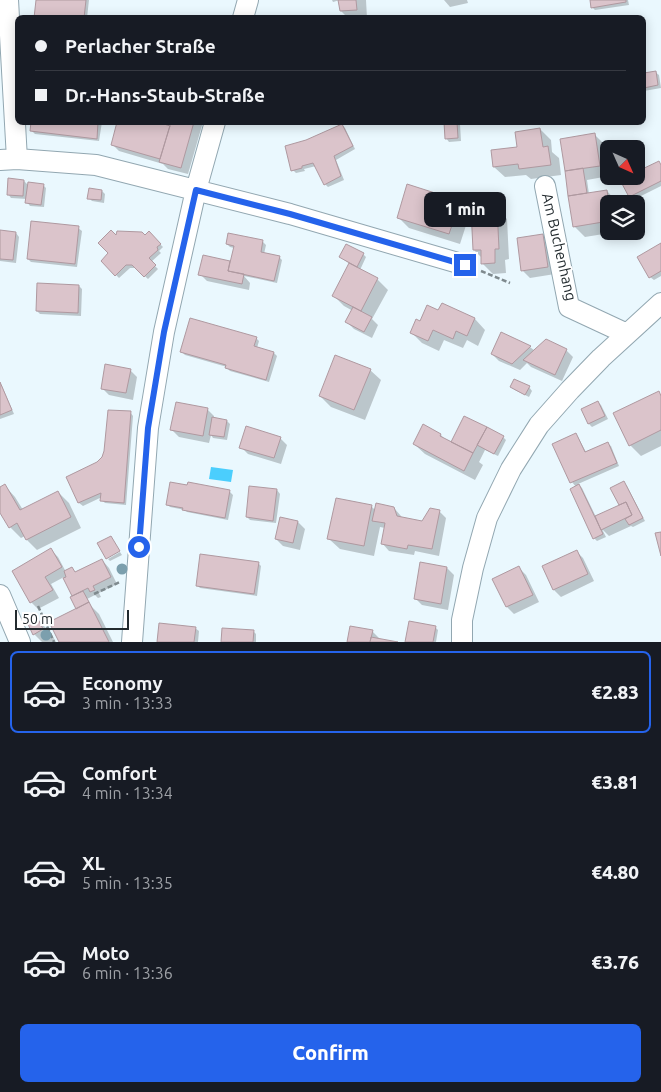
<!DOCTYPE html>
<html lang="en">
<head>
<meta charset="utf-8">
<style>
	:root { --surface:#171b24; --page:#242831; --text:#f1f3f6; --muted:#9ea1a6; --line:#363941; --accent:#2563eb }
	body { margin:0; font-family:Ubuntu,sans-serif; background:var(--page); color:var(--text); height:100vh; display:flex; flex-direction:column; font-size:19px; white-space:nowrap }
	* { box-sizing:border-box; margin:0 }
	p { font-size:16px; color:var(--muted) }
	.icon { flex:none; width:28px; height:28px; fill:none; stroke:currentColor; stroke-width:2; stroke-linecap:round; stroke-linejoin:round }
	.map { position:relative; height:642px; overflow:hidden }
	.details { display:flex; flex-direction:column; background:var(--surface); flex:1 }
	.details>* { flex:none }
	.banner { position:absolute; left:15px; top:15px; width:631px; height:110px; border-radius:8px; box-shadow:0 2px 12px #0003; display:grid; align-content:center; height:110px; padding:0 20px; background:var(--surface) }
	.needle { width:32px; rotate:135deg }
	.controls { position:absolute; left:600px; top:140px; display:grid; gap:10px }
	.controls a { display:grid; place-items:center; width:45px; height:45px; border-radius:8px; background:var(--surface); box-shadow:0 2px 12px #0003; font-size:25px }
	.scale { position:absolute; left:15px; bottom:12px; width:114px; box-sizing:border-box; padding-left:5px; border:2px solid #232b2f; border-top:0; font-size:14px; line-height:18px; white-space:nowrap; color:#232b2f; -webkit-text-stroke:4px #fff; paint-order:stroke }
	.end { position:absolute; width:22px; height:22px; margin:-11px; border:6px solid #2563eb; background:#fff; box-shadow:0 0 0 2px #fff }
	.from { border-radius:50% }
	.bubble { position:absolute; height:35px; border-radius:8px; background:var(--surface); box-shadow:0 2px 12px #0003; font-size:16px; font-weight:800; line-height:35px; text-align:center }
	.banner b { display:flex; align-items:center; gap:18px; height:48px; font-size:19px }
	.banner b+b { border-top:1px solid var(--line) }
	.banner i { width:12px; height:12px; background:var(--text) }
	ul { padding:9px 0 0; list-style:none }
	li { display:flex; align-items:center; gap:15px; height:82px; margin:0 10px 8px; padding:0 10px; border:2px solid transparent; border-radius:8px }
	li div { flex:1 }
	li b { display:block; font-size:19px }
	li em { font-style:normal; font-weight:800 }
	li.active { border-color:var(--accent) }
	li>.icon { width:45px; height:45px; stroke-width:1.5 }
	.cta { display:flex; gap:10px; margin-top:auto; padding:10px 20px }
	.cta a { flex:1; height:58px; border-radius:8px; background:var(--accent); color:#fff; font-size:20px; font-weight:800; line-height:58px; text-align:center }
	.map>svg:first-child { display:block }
	.water { fill:#4bcefd }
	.shadow { fill:#0003 }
	.building { fill:#dbc4cb; stroke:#af99a0 }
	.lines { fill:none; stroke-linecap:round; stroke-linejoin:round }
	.minor-casing { stroke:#92a7b1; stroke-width:22 }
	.path { stroke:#7f8a8e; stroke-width:2.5; stroke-dasharray:5 2.5; stroke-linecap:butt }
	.minor { stroke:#fff; stroke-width:20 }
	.tree { fill:#7c9fad }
	.route { stroke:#2563eb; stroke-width:6 }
	.labels { text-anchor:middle; stroke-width:4; stroke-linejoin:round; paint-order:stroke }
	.street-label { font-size:15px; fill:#232b2f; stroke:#fff }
</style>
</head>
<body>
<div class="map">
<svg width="661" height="642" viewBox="0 0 661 642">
	<rect width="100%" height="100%" fill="#eaf8fe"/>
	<path class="water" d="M211,467L233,470L231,482L209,479Z"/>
	<path class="shadow" d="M38,0H89L87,18H35Z
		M332,0H366L367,18H348L341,11L340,0L333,2Z
		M444,0H467L468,3L450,7Z
		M591,0H628L629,5L595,10L592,7Z
		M655,72L659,75L661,88L644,91V74Z
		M33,122H102L99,141L35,134L32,131Z
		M172,122H203L188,174L168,169L163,164L119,151L112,144L170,127Z
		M446,122H459L460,124L461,141L449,142L446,138Z
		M342,125L345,128L355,149L336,160L344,180L328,187L325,184L316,166L304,169L305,171L296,173L293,170L307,141Z
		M540,129L551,140L552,152L559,158L561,175L531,179L526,175L505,177L494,167Z
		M594,134L605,145L609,176L587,180L589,194L607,191L617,202L618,204H609V231H622L585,237L574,226L571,197L570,195Z
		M658,162L661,165V186L633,200L630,197L622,180L636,176Z
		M24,181L29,186L43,185L46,188L44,207L30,206L27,202V199L11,198L8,194Z
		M102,191L105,194L104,203L92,201L89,198Z
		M459,202L470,213L460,244L409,228L398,217Z
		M497,209L507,219L509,259L505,260L506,273L493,274L483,264L482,258L474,250Z
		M78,228L82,231L77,267L31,262L28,259Z
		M0,232L16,233L19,237L16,263L0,261Z
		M149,233L163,247L159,251L161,253L151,262L158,269L148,279L136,268H130L119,278L102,261L110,253L117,238L145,237Z
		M543,235L550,242L555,274L530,278L523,271Z
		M263,242L266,245L264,254L279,257L282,260L277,283L244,276L250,283L249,290L207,281L200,274L230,262L231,263L234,248L230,247L227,244Z
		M661,245V276L654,280L650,277Z
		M363,254L366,257L360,270L377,279L388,290L372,319L378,325L372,338L354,329L347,322L353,311L344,306L334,296L350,264L340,257Z
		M79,286L82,289L81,316L40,314L37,311Z
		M442,304L475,319L485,330L478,346L467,340L463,348L444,340L439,351L422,343L411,332L421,322L439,312Z
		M501,333L530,347L535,351L566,350L573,357L562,381L531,367L527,363L520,370L499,361L492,354Z
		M256,338L259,341L257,348L274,353L277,356L269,382L230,371L227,368V367L185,355L182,352Z
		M130,370L137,377L133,400L109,395L102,388Z
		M370,370L381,380L365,420L331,407L320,396Z
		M0,383L2,386L14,414L0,419Z
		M512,387H529L532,391L529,397L515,390Z
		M658,392L661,395V446L641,456L630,445Z
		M598,402L601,405L608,419L592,427L589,424Z
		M207,409L214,416V419L227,421L230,424L227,440L213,438L211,435L209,443L179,437L172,430Z
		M130,412L133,416L126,505L105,503L102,500V497L83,506L79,503L68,478L98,463Z
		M423,426L441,435L447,442L451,444L503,437L506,440L498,456L485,450L479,462L483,465L475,480L425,454L414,444Z
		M575,434L578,437L586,452L607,443L611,446L619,466L578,484L582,488L596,517L620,506L612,489L624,483L627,486L645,521L633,527L631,526L609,536L602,529L606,537L597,541L594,538L576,487L572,482L553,445Z
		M280,438L287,445L281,464L248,454L241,447Z
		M189,484L230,492L233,495L228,520L187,512L185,510L170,507L167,504L188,487Z
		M5,486L15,497L23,510L58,492L69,503L81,528L37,550L27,540L25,536L21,538L10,527L0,510V489Z
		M251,487L277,490L280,494L276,523L250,520L247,517Z
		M371,506L376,511L394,508L401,516L402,519L422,523L439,511L446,518L439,556L415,551L414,555L389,551L382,543L385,528L380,527L374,556L340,549L329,539Z
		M298,522L305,529L300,550L283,546L276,539Z
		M51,550L58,557L66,572L76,573L102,560L109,568L117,584L99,593L101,597L98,598L95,595L87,599L92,607L99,614L113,642H61L77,609L74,596L64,577L51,584L59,598L38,609L31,602Z
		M576,551L583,558L594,581L561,597L554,590L544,567Z
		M120,552L122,555L110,561L108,559Z
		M258,563L261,566L257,596L200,588L197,585Z
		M421,564L447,568L454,575L448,610L422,605L415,598Z
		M519,568L526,575L539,602L514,614L507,607L494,579Z
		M37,619L51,633L56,642H42L34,634Z
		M435,627L438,630L436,642H407Z
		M195,628L199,631L198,642H158Z
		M253,631L256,634V642H223Z
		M372,631L379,638V640L391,642H348Z"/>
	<path class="building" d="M36,0H86L84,18H34Z
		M338,0H356L357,10L340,11Z
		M590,0H626V2L591,8Z
		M656,71L658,85L644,88V73Z
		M31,122H98L97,139L30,131Z
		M117,122H158L170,126L160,159L111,145Z
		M171,122H194L181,168L159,162Z
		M444,122H457L458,138L445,139Z
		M342,124L353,146L334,156L341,176L324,185L313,163L302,166V168L291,171L285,146L306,140Z
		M540,128L543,147L548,146L551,165L519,169L518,164L493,167L491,150L517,147L515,132Z
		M595,133L600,166L565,171L560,139Z
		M659,161L661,165V181L629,197L620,180L627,176H636V172Z
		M583,168L587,193L568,196L565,171Z
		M8,178L24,180L23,196L7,195Z
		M28,182L44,184L41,205L25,203Z
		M407,184L460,201L449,234L397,218Z
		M89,188L102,190L101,200L87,199Z
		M607,190L609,204V221L573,227L568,196Z
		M497,207L499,249H495V263L481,264V250H473L471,209Z
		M31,221L79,226L75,264L27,259Z
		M0,230L16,232L13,260L0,259Z
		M111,230L116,235L117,231L142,232L145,235L149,231L161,244L157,247L158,250L149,258L156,265L144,277L132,265H126L115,276L101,261L108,253L98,243Z
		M228,233L263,240L261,252L280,256L274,281L228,271L234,246L226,244Z
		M543,234L548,267L521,271L517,238Z
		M661,243V271L649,278L637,257Z
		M346,244L364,253L357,267L339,257Z
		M203,255L230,261L228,271L244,274L242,284L198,275Z
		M349,263L378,278L361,311L332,296Z
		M37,283L79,285L78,313L36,311Z
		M442,303L475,318L467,336L456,331L453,339L433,330L428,341L410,333L416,319L420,321L427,305L438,310Z
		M353,307L372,317L364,332L345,322Z
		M190,318L257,337L254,346L274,352L266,380L225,368L226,365L180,352Z
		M501,332L531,346L512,364L491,354Z
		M546,339L567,349L555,375L523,360Z
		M335,355L371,369L354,410L319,396Z
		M105,364L131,369L126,393L101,389Z
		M514,379L530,386L525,395L510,387Z
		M0,382L12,410L0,415Z
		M659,391L661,396V430L629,446L613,413Z
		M598,401L605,416L588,424L581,409Z
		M176,402L208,408L203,436L170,430Z
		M108,410L131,411L124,503L100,501L101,493L78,503L66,477L97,462L102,457L104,451Z
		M464,416L487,427L473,453L451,442Z
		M212,417L227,420L224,437L209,435Z
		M423,424L441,434L440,436L473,453L464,471L413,444Z
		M246,426L281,437L274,458L239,448Z
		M487,427L504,436L494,454L477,445Z
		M576,433L585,452L608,442L617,463L570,483L552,444Z
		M624,481L643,518L629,525L625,519L632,515L626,502L619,505L610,488Z
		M170,482L187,485L188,482L230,490L225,518L182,510L183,508L166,505Z
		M5,484L20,510L58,491L71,517L26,540L17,523L9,528L0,513V487Z
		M579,484L603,534L593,539L570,489Z
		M249,486L277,489L273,521L246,517Z
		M336,498L372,505L364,546L327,539Z
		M626,502L632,515L601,530L595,516Z
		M376,503L394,507L397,516L422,521L430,508L440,510L432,549L408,545L407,549L381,544L385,523L372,521Z
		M280,517L298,521L293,543L275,539Z
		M661,532V556L655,533Z
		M111,536L120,551L106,559L97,543Z
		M51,548L62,567L45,577L53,590L30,603L12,571Z
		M577,550L588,574L553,590L542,566Z
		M200,554L259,562L254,594L196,586Z
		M102,559L111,577L93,586L95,590L90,592L88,588L72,596L63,578L66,577L64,571L72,567L75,572Z
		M420,562L447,567L441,604L414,599Z
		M519,566L533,595L506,607L492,579Z
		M83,591L89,602L76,609L70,597Z
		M89,602L109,642H59L49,622Z
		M37,617L43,629L33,635L27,622Z
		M409,621L436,626L433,642H405Z
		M159,623L196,627L194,642H157Z
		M350,626L373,630L370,642H347Z
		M222,628L254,630L253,642H221Z
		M371,637L398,642H370Z"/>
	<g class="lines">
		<defs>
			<path id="minor" d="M8,0L17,159
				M243,18L248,0
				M0,160L17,159L96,165L290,214L465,265
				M545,186L569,307L627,334
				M0,595L20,642
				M132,642L148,428L164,332L196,190L215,122
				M462,642V620L473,568L487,518L511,469L539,425L570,390L601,358L661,303"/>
		</defs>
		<use href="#minor" class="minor-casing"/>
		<path class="path" d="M481,271L510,283
			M94,594L120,582
			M38,606L54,642"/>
		<use href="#minor" class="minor"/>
	</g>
	<g class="tree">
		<circle cx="122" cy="569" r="5.5"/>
		<circle cx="46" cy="635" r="5.5"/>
	</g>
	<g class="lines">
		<path class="route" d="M139,547L148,428L164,332L196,190L290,214L465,265"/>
	</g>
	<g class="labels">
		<g class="street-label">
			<text transform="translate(559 247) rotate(77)" y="5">Am Buchenhang</text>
		</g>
	</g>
</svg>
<div class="controls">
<a><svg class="needle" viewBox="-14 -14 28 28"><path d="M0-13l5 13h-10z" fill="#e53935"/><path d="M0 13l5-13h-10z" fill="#9ea1a6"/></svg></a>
<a><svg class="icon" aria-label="layers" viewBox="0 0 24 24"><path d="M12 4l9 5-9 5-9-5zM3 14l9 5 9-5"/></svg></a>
</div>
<div class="scale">50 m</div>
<i class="end from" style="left:139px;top:547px"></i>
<i class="end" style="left:465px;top:265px"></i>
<div class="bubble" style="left:424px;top:192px;width:82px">1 min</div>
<div class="banner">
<b><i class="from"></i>Perlacher Straße</b>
<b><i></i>Dr.-Hans-Staub-Straße</b>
</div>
</div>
<section class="details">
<ul>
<li class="active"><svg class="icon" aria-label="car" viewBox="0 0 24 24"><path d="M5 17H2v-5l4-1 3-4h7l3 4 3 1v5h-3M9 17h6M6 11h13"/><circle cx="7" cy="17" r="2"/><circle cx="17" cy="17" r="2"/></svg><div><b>Economy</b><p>3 min · 13:33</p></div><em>€2.83</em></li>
<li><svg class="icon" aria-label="car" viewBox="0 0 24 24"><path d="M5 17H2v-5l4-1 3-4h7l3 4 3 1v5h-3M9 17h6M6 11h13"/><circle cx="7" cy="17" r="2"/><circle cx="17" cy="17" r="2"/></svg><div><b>Comfort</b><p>4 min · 13:34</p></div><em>€3.81</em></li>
<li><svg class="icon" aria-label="car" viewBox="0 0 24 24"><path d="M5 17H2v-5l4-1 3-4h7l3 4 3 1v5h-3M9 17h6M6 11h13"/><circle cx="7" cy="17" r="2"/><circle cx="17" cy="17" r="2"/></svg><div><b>XL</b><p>5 min · 13:35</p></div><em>€4.80</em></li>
<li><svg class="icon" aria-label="car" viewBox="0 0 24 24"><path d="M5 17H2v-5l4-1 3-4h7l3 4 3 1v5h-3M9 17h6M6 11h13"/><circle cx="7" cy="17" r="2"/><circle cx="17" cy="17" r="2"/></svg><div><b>Moto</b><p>6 min · 13:36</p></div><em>€3.76</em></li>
</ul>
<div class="cta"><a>Confirm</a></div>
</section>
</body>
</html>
